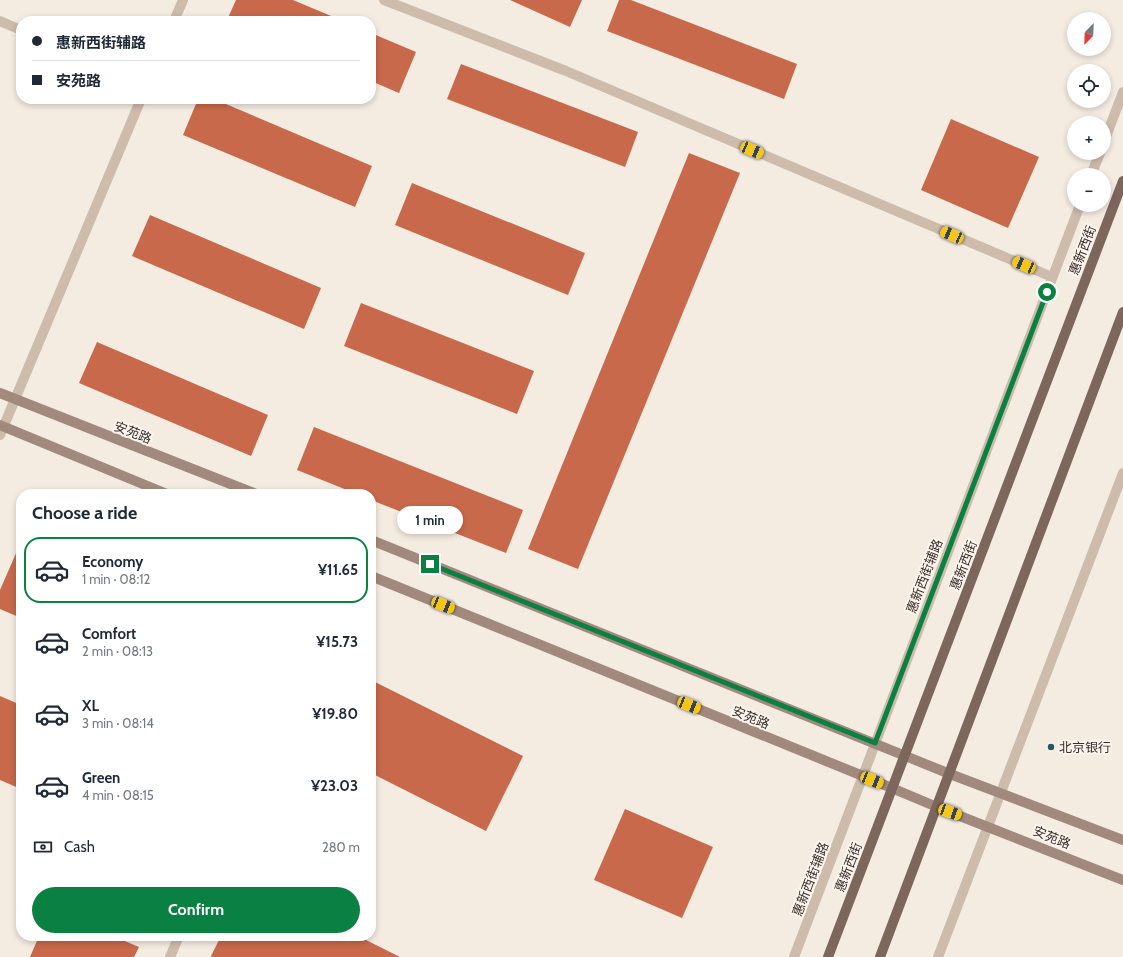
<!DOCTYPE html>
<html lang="en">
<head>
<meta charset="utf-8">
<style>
	:root { --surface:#fff; --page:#f6f6f7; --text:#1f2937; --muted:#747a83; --line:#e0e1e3; --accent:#0b8043 }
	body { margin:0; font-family:Cabin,"Noto Sans SC",sans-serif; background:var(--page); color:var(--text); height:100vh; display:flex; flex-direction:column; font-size:15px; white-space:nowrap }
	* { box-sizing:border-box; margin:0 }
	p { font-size:13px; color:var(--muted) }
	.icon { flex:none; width:22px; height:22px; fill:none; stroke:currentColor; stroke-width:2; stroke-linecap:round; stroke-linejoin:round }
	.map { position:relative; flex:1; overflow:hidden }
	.panel { position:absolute; left:16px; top:489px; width:360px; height:452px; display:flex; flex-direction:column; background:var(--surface); border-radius:16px; box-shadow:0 2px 6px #0003 }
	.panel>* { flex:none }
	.guide { position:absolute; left:16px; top:16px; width:360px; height:88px; border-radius:16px; box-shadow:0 2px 6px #0003; display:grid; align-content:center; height:88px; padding:0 16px; background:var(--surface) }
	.needle { width:26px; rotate:203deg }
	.fabs { position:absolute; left:1067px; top:12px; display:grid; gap:8px }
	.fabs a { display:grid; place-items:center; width:44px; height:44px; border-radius:50%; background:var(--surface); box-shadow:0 2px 6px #0003; font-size:20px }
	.end { position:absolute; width:18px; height:18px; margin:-9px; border:5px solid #0b8043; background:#fff; box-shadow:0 0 0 2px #fff }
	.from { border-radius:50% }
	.bubble { position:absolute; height:28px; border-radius:14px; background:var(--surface); box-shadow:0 2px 6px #0003; font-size:13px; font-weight:700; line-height:28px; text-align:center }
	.car { position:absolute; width:12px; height:24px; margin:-12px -6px; border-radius:5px; box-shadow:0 0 3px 1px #0007; background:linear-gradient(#f5c518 24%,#345 0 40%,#f5c518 0 76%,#345 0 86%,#f5c518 0) }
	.guide b { display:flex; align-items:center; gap:14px; height:38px; font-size:15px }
	.guide b+b { border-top:1px solid var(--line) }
	.guide i { width:10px; height:10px; background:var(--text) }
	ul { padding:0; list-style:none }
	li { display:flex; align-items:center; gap:12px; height:66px; margin:0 8px 6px; padding:0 8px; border:2px solid transparent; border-radius:16px }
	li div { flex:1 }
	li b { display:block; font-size:15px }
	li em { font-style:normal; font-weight:700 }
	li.selected { border-color:var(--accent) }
	li>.icon { width:36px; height:36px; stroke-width:1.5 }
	h2 { padding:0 16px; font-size:18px; line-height:48px }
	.pay { display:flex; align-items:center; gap:10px; height:44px; padding:0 16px; font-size:15px }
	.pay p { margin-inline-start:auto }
	.primary-button { display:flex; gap:8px; margin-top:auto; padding:8px 16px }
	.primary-button a { flex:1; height:46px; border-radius:24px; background:var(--accent); color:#fff; font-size:16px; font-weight:700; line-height:46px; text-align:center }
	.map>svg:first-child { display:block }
	.building { fill:#c8694b }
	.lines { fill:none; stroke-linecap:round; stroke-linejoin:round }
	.minor { stroke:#cdbbac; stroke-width:10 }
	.tertiary { stroke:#cdbbac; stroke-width:10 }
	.secondary { stroke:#a18a7d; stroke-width:10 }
	.primary { stroke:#7d675c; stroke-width:10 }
	.route { stroke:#0b8043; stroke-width:5 }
	.poi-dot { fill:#1f5a5e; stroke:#fbf5ee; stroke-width:1.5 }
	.labels { text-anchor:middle; stroke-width:4; stroke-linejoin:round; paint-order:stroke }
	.street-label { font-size:13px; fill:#3b302b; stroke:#fbf5ee }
	.poi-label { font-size:13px; fill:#3b302b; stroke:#fbf5ee; text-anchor:start }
</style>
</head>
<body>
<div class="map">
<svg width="1123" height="957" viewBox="0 0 1123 957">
	<rect width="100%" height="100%" fill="#f4ebe1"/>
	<path class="building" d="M236,0H293L343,21H229L227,20Z
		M510,0H582L570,27Z
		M619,0H631L797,64L784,99L607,31Z
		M371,33L416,52L399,93L371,81Z
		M461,64L638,132L625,167L447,99Z
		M198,99H214L372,166L355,207L183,135Z
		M951,119L1039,157L1008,228L921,190Z
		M689,153L740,173L578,569L528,549Z
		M412,183L585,253L568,295L395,225Z
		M150,215L321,288L304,329L132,256Z
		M361,303L534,371L517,414L344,346Z
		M97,342L268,415L251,456L79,383Z
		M314,427L523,510L506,553L371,500V494H357L297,470Z
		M21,549V618L0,609V590L17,551Z
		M371,680L523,756L486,831L371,773Z
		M0,696L21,705V789L0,780Z
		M625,809L713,847L682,918L594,880Z
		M39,936H113L139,947L134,957H30Z
		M221,936H358L400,957H212L211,956Z"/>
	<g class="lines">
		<path class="minor" d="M384,0L566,71L1052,277
			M0,21L21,30
			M174,21L183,0
			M0,435L141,99
			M170,957L179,936"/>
		<path class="tertiary" d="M1104,142L1123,92
			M1091,175L1100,153
			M794,957L1080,205
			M938,957L1123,473"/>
		<path class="secondary" d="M0,393L256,494
			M0,425L167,494
			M371,540L950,774L1123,840
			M371,576L863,776L937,807L1123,880"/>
		<path class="primary" d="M828,957L1123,181
			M880,957L1123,312"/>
	</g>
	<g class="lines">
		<path class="route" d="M430,564L875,743L1047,292"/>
	</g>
	<circle class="poi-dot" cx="1051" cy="747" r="4"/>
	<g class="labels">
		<g class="street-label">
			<text transform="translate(1082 250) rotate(-69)" y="5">惠新西街</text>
			<text transform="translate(133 432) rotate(21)" y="5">安苑路</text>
			<text transform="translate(963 565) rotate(-69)" y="5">惠新西街</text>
			<text transform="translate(924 576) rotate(-69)" y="5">惠新西街辅路</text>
			<text transform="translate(751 717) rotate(22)" y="5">安苑路</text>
			<text transform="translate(1052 837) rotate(22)" y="5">安苑路</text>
			<text transform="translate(848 867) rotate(-69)" y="5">惠新西街</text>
			<text transform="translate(810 879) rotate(-69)" y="5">惠新西街辅路</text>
		</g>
		<g class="poi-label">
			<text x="1059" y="752">北京银行</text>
		</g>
	</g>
</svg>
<div class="fabs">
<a><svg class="needle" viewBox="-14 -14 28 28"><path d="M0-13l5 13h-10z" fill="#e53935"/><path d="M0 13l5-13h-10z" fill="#747a83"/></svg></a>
<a><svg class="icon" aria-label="locate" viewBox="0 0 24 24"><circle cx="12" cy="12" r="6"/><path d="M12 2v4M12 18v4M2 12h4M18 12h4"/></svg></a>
<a>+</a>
<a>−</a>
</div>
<i class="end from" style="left:1047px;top:292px"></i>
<i class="end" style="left:430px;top:564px"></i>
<div class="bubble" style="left:397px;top:506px;width:66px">1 min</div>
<i class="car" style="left:752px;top:150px;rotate:113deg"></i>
<i class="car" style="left:952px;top:235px;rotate:293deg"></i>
<i class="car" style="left:1024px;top:265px;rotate:293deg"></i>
<i class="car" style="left:443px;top:605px;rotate:112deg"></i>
<i class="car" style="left:689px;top:705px;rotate:112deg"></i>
<i class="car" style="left:872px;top:780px;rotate:112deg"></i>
<i class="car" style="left:950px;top:812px;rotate:110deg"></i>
<div class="guide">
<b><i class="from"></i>惠新西街辅路</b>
<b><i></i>安苑路</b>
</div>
<section class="panel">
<h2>Choose a ride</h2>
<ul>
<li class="selected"><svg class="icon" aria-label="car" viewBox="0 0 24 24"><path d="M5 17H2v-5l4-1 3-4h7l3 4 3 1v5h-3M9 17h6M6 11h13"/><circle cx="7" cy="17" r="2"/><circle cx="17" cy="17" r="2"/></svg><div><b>Economy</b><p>1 min · 08:12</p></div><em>¥11.65</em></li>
<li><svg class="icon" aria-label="car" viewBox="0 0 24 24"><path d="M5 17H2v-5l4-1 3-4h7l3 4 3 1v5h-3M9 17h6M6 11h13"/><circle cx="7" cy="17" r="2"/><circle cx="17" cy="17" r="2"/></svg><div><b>Comfort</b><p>2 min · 08:13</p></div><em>¥15.73</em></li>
<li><svg class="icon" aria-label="car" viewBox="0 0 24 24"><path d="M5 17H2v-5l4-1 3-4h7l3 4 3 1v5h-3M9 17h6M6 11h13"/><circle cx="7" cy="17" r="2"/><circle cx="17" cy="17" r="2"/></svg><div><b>XL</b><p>3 min · 08:14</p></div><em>¥19.80</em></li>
<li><svg class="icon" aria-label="car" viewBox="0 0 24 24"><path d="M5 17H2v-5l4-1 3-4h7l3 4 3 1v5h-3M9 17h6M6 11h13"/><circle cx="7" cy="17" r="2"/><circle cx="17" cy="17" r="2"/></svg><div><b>Green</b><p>4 min · 08:15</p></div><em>¥23.03</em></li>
</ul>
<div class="pay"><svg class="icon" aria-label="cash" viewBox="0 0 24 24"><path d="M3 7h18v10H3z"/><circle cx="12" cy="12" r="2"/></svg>Cash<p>280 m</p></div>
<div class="primary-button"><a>Confirm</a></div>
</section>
</div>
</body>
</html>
